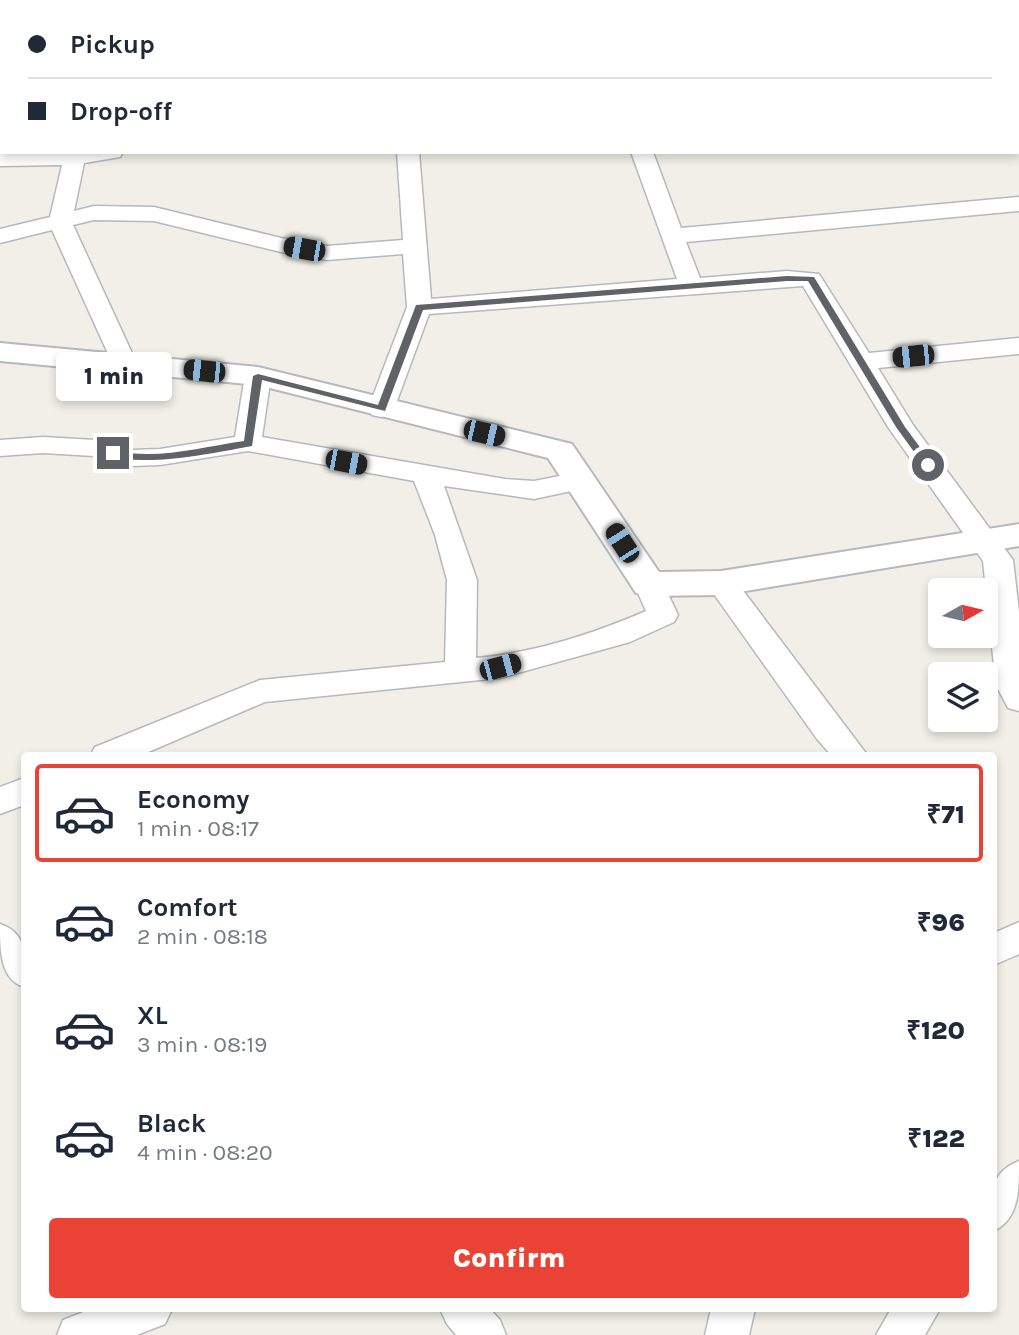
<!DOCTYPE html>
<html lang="en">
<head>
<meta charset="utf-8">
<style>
	:root { --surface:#fff; --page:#f2f2f3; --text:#1f2937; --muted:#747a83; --line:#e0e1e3; --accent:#ea4335 }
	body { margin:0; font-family:Karla,sans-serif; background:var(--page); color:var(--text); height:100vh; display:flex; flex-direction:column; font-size:26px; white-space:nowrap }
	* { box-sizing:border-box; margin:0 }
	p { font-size:23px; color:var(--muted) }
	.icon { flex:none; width:38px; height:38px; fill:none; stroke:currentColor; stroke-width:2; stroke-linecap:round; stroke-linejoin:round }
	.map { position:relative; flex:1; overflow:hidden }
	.side { position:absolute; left:21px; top:752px; width:976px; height:560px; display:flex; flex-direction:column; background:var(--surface); border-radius:7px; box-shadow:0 4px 10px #0003 }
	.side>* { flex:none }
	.guide { position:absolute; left:0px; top:0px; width:1020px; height:154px; box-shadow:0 4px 10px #0003; display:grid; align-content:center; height:154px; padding:0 28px; background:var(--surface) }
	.needle { width:46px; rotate:82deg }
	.controls { position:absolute; left:928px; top:578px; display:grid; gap:14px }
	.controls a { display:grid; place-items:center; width:70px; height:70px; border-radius:7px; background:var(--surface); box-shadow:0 4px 10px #0003; font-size:35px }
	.end { position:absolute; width:32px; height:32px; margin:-16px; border:9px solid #5f6368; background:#fff; box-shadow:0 0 0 4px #fff }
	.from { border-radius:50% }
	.bubble { position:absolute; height:49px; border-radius:7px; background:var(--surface); box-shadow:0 4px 10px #0003; font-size:23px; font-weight:800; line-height:49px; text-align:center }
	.car { position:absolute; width:21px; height:42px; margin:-21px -10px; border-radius:9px; box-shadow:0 0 5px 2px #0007; background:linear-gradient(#222 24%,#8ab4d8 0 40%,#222 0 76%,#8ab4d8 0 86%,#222 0) }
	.guide b { display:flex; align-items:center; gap:24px; height:66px; font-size:26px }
	.guide b+b { border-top:2px solid var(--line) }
	.guide i { width:18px; height:18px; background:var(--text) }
	ul { padding:12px 0 0; list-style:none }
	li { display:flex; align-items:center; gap:21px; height:98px; margin:0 14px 10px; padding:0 14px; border:4px solid transparent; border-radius:7px }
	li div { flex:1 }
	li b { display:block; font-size:26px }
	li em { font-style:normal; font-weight:800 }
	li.current { border-color:var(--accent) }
	li>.icon { width:63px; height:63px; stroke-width:1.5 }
	.cta { display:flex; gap:14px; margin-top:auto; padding:14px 28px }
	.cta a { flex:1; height:80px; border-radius:7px; background:var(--accent); color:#fff; font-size:28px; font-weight:800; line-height:80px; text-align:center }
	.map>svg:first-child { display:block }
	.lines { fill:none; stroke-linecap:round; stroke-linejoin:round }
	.minor-casing { stroke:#b5b8bc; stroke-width:3 }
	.tertiary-casing { stroke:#b5b8bc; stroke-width:4 }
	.minor { fill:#fff; fill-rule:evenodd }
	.tertiary { fill:#fff; fill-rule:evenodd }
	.route { fill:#5f6368 }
</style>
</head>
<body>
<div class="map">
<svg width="1019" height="1335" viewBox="0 0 1019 1335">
	<rect width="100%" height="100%" fill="#f1efe8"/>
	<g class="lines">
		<defs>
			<path id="minor" d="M114,0H132V2H114Z
				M391,0H409V2H391Z
				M0,61H2V73H0Z
				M1018,85H1019V97H1018Z
				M0,152H123L120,157L84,163L74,211L94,206L154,207L281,238L327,246L403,240L397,152H419L431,299L677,279L631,152H653L681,228L1019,197V211L686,242L700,278L787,271L819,274L869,353L1019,338V354L878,368L913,425L1013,560L1019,612V711L1008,708L996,685L983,561L888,427L803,286L429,314L394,409L390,415L381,417L372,415L368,409L407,307L403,254L327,260L281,252L154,221L94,220L73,225L137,364L133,369L124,372L115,369L52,230L0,243V229L50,217L62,165L0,166Z
				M258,368L267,371L271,376L262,437L505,479L534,481L580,472L590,475L594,481L590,487L534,499L444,486L477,580L476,658C533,653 593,634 646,611L634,584L638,577L649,574L660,577L678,615L674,622L630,642L500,678L265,702L139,756H90L95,747L260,680L445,662L447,580L435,535L414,481L248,451L160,465L131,466L94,456L43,453L0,456V440L43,437L95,440L132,450L160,449L235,437L245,376L249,371Z
				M721,573L732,576L868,756H832L817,739L706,583L710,576Z
				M24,778V805L0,814V787Z
				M1019,922V954L994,965V933Z
				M0,924C30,934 24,960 24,987C0,979 0,950 0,924Z
				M1019,1161C1019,1192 1019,1218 994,1231C994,1200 985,1174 1019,1161Z
				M91,1309H172L165,1324L137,1335H57L63,1320Z
				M440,1309H490L500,1320L506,1335H456L447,1324Z
				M711,1309H755L749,1335H705Z
				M891,1309H940L925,1335H876Z"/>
			<path id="tertiary" d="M0,343L258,367L572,444L659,572L721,571L1019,524V546L721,595L649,596L636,593L548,458L258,385L0,361Z"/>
		</defs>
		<use href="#minor" class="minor-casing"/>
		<use href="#tertiary" class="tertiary-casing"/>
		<use href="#minor" class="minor"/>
		<use href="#tertiary" class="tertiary"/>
	</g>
	<path class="route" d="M787,276L814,277L905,427L933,465L932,467H925L896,427L808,281H787L423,310L385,411L262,380L252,446C220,452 134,470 108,453L113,450C155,461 201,447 244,441L253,376L258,374L378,405L416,305Z"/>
</svg>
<div class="controls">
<a><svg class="needle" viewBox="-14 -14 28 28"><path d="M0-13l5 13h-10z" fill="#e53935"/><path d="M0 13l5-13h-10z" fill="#747a83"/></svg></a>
<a><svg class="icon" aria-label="layers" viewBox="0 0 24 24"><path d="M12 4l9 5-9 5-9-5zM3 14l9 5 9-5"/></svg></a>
</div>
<i class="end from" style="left:928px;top:465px"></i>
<i class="end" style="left:113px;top:453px"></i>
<div class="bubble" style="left:56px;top:352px;width:116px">1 min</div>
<i class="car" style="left:304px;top:249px;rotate:280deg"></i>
<i class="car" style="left:913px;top:356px;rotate:264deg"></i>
<i class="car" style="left:204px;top:371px;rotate:276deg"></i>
<i class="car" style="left:484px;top:433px;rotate:103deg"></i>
<i class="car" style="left:346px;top:462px;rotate:101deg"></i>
<i class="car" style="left:622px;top:543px;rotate:327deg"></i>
<i class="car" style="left:500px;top:667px;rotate:75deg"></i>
<div class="guide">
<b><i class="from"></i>Pickup</b>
<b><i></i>Drop-off</b>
</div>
<section class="side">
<ul>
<li class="current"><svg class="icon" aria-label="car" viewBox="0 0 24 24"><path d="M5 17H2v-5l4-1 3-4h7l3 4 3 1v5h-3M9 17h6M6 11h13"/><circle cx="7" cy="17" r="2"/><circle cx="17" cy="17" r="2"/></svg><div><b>Economy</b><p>1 min · 08:17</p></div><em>₹71</em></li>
<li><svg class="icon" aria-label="car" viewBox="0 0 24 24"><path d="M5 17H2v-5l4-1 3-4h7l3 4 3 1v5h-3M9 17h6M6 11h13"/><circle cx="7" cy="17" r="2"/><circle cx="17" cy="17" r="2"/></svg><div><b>Comfort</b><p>2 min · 08:18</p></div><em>₹96</em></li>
<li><svg class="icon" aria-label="car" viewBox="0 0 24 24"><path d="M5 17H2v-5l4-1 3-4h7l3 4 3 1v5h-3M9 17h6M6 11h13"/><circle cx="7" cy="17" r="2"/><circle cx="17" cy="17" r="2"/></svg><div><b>XL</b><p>3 min · 08:19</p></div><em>₹120</em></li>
<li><svg class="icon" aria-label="car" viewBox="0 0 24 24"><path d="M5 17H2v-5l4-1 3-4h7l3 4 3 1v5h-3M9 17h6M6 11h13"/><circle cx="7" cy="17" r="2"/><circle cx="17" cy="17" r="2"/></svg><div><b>Black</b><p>4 min · 08:20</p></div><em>₹122</em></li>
</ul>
<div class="cta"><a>Confirm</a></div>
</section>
</div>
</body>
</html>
